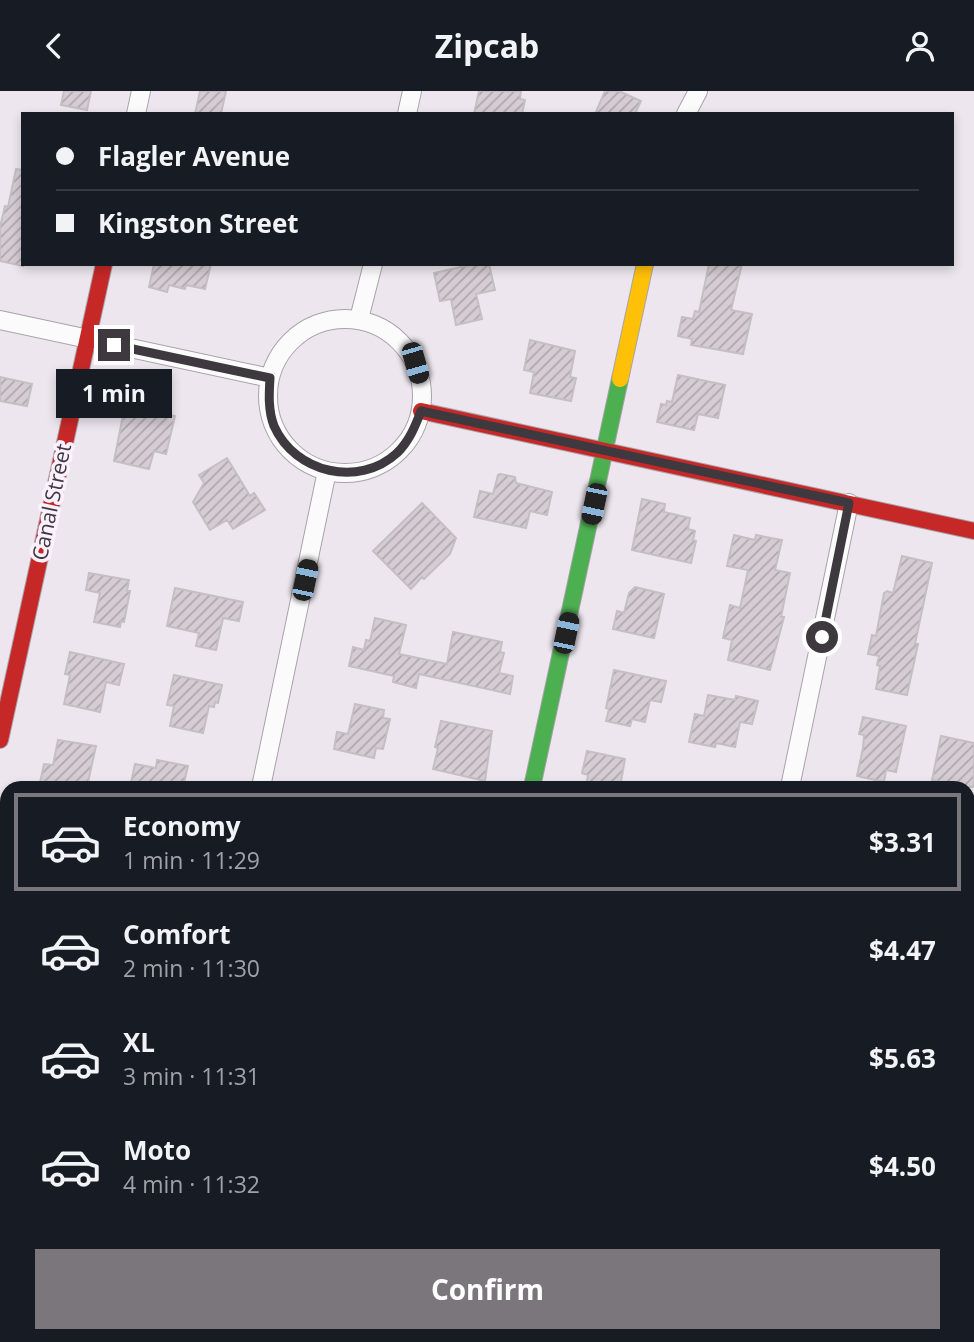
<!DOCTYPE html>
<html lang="en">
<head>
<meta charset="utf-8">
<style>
	:root { --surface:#171b24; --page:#20242c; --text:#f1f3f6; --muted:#9ea1a6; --line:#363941; --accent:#7b767c }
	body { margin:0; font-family:"Open Sans",sans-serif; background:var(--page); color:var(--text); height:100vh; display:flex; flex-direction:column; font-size:26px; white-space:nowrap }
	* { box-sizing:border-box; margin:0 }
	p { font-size:23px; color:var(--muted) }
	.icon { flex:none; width:38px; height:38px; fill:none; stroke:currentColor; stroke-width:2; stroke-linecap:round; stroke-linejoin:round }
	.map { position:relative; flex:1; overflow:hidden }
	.side { position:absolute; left:0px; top:690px; width:975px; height:562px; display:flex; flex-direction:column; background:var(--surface); border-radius:21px 21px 0 0; box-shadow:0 4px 10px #0003 }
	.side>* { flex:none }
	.banner { position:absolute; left:21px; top:21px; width:933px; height:154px; border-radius:0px; box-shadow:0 4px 10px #0003; display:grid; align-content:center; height:154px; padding:0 35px; background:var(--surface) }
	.end { position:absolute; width:32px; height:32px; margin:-16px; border:9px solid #3e393f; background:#fff; box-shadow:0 0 0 4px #fff }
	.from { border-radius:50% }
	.bubble { position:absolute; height:49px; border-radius:0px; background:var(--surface); box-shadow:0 4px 10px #0003; font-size:23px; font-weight:700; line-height:49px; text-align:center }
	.car { position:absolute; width:21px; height:42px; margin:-21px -10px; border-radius:9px; box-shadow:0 0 5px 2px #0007; background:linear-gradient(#222 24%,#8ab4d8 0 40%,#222 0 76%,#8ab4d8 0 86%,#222 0) }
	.banner b { display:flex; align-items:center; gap:24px; height:66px; font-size:26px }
	.banner b+b { border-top:2px solid var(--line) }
	.banner i { width:18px; height:18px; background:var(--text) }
	ul { padding:12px 0 0; list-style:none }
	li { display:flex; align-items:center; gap:21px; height:98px; margin:0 14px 10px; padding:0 21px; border:4px solid transparent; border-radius:0px }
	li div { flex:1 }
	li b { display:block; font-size:26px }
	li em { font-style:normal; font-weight:700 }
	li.current { border-color:var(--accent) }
	li>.icon { width:63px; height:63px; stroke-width:1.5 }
	.cta { display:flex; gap:14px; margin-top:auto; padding:14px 35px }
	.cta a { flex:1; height:80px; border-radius:0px; background:var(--accent); color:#fff; font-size:28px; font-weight:700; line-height:80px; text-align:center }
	header { display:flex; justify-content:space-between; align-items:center; height:91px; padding:0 35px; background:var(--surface); font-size:32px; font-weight:700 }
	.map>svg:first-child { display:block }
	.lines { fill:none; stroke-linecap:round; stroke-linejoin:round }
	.stream { stroke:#9db6bc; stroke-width:6 }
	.building { fill:url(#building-hatch); stroke:#c5bfc4; stroke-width:2 }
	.street-casing { stroke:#a8a2a9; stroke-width:20 }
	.fast-casing { stroke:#a8a2a9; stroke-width:18 }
	.slow-casing { stroke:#a8a2a9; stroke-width:18 }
	.jam-casing { stroke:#a8a2a9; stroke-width:18 }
	.street { stroke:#fcfbfc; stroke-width:18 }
	.fast { stroke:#4caf50; stroke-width:16 }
	.slow { stroke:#ffc107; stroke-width:16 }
	.jam { stroke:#c62828; stroke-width:16 }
	.route { stroke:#3e393f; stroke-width:9 }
	.labels { text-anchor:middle; stroke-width:7; stroke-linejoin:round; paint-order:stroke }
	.street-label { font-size:21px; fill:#3e393f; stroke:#fbf1fd }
</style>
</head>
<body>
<header><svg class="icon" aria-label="back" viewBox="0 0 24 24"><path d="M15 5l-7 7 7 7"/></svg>Zipcab<svg class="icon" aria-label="person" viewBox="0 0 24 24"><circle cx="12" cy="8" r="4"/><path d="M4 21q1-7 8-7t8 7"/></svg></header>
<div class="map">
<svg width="974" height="1251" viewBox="0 0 974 1251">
	<defs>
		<pattern id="building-hatch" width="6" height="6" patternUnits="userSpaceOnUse" patternTransform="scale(1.75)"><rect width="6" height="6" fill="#d5cdd3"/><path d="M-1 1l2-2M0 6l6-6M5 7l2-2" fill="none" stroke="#aea7ad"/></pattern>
	</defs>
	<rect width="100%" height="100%" fill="#ede6ee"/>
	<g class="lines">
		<path class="stream" d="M0,1144L7,1145"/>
	</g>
	<path class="building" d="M64,0H91L87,19L61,14Z
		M200,0H226L221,23H195Z
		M479,0H521L520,8L525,9L522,23H474Z
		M605,0H619L641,10L635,23H595Z
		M16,78L23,79V175L0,170V136L5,115L8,116Z
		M154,173H211L205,198L186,194L185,198L169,194L167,201L149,196Z
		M474,173H489L495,199L476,203L482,228L456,234L451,208L440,210L434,182Z
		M709,173H742L731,219L752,223L743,263L691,254L692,248L678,245L682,226L693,228L695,220L699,221Z
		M530,249L575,260L570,286L576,287L571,310L530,302L534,281L524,279Z
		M678,284L725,294L718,327L698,323L694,339L657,331L661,313L666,314L667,310L672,311Z
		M0,286L32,293L27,315L0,310Z
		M125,314L175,325L166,363L154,360L149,378L114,370Z
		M227,367L250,405L254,402L265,419L233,438L227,429L210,439L193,411L204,392L199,384Z
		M500,383L515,386L516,392L552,401L547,424L530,420L526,437L474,426L480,400L493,403L498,384Z
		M642,408L665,413L664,421L690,427L688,438L695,440L693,449L696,450L691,472L632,459Z
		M422,412L456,447L450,463L424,488L422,486L411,498L373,460Z
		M734,444L755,449L756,444L782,449L775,479L790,482L781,526H784L770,579L728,569L732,549L723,547L730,514L740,517L748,479L727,475Z
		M902,465L932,472L915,553H918L907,604L876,598L880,575L877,574L879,565L868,563L872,544L876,545L884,502L887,500L893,502Z
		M89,482L129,489L127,500H130L124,531L121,530L120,536L94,531L100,502L86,499Z
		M635,496L664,503L654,547L613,538L617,520L624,522L629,502Z
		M175,497L243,511L239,530L223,527L216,559L196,555L199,542L167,535Z
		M375,527L406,534L399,563L447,573L453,541L502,551L500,561L504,562L499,582L513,585L510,603L419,583L416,597L393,591L394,585L349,575L353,556L364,559L366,549L370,550Z
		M70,561L124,573L119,594L106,591L100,621L64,613L70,584L65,583Z
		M614,579L666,590L661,611L650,609L645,631L632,628L630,635L606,630L609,618L606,617Z
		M174,584L222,594L218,612L215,611L214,616L209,615L203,642L170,635L174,615L167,614Z
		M708,604L735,609L736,605L758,610L752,633L740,631L735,656L716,652L715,656L689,651L695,623L704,625Z
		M355,613L384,619L383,627L390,628L383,658L376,657L374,667L334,658L337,641L348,643Z
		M863,626L906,635L896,681L886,679L884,691L857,685L863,657L864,644L859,643Z
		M441,630L492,640L485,690L433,678L438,657L435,656Z
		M941,645L974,652V696H955V694L932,689Z
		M58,649L96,655L87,696H39L44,673L53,674Z
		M587,660L625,668L620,696H586L588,684L582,682Z
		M157,669L188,675L183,696H130L135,673L156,677Z"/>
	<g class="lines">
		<defs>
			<path id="street" d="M136,23L141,0
				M407,23L412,0
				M686,23L698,0
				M359,228L373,173
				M268 305a77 77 0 1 1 154 0a77 77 0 1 1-154 0Z
				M0,229L270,287
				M261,696L327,380
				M790,696L849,412
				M0,997L7,999
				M968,1045H974
				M290,1244L297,1251
				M702,1244V1251
				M206,1251L214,1244
				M412,1251L414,1244"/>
			<path id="fast" d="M532,696L620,288"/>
			<path id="slow" d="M620,288L645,173"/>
			<path id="jam" d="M421,320L974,440
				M0,649L104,173"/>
		</defs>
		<use href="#street" class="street-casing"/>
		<use href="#fast" class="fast-casing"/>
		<use href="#slow" class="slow-casing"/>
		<use href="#jam" class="jam-casing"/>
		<use href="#street" class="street"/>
		<use href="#fast" class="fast"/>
		<use href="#slow" class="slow"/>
		<use href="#jam" class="jam"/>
	</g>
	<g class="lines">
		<path class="route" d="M114,254L270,287C269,303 268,319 274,335C295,382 359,397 397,362C409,350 415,336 421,320L849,412L822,546"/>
	</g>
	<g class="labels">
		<g class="street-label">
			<text transform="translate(52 411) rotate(-78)" y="7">Canal Street</text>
		</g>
	</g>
</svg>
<i class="end from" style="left:822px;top:546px"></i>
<i class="end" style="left:114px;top:254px"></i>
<div class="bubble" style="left:56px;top:278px;width:116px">1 min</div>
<i class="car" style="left:415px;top:272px;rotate:164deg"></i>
<i class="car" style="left:594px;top:413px;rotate:192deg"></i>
<i class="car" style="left:305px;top:489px;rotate:12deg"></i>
<i class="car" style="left:566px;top:542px;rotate:12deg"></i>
<div class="banner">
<b><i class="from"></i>Flagler Avenue</b>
<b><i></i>Kingston Street</b>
</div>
<section class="side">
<ul>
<li class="current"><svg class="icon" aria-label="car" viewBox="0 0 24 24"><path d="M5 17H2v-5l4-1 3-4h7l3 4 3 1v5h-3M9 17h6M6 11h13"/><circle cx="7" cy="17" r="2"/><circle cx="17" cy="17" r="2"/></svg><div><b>Economy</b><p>1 min · 11:29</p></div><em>$3.31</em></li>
<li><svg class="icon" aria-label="car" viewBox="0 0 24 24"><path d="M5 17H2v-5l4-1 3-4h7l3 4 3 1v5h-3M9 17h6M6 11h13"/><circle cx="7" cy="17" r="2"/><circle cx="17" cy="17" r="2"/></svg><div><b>Comfort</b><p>2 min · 11:30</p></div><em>$4.47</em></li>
<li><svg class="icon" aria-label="car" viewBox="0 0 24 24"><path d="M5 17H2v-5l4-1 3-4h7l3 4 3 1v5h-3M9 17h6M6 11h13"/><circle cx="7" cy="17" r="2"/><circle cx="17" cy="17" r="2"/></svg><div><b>XL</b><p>3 min · 11:31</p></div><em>$5.63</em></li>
<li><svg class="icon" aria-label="car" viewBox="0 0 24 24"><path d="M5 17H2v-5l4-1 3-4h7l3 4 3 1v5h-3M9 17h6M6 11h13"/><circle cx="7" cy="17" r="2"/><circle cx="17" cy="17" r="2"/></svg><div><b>Moto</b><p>4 min · 11:32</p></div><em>$4.50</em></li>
</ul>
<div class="cta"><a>Confirm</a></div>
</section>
</div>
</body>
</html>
